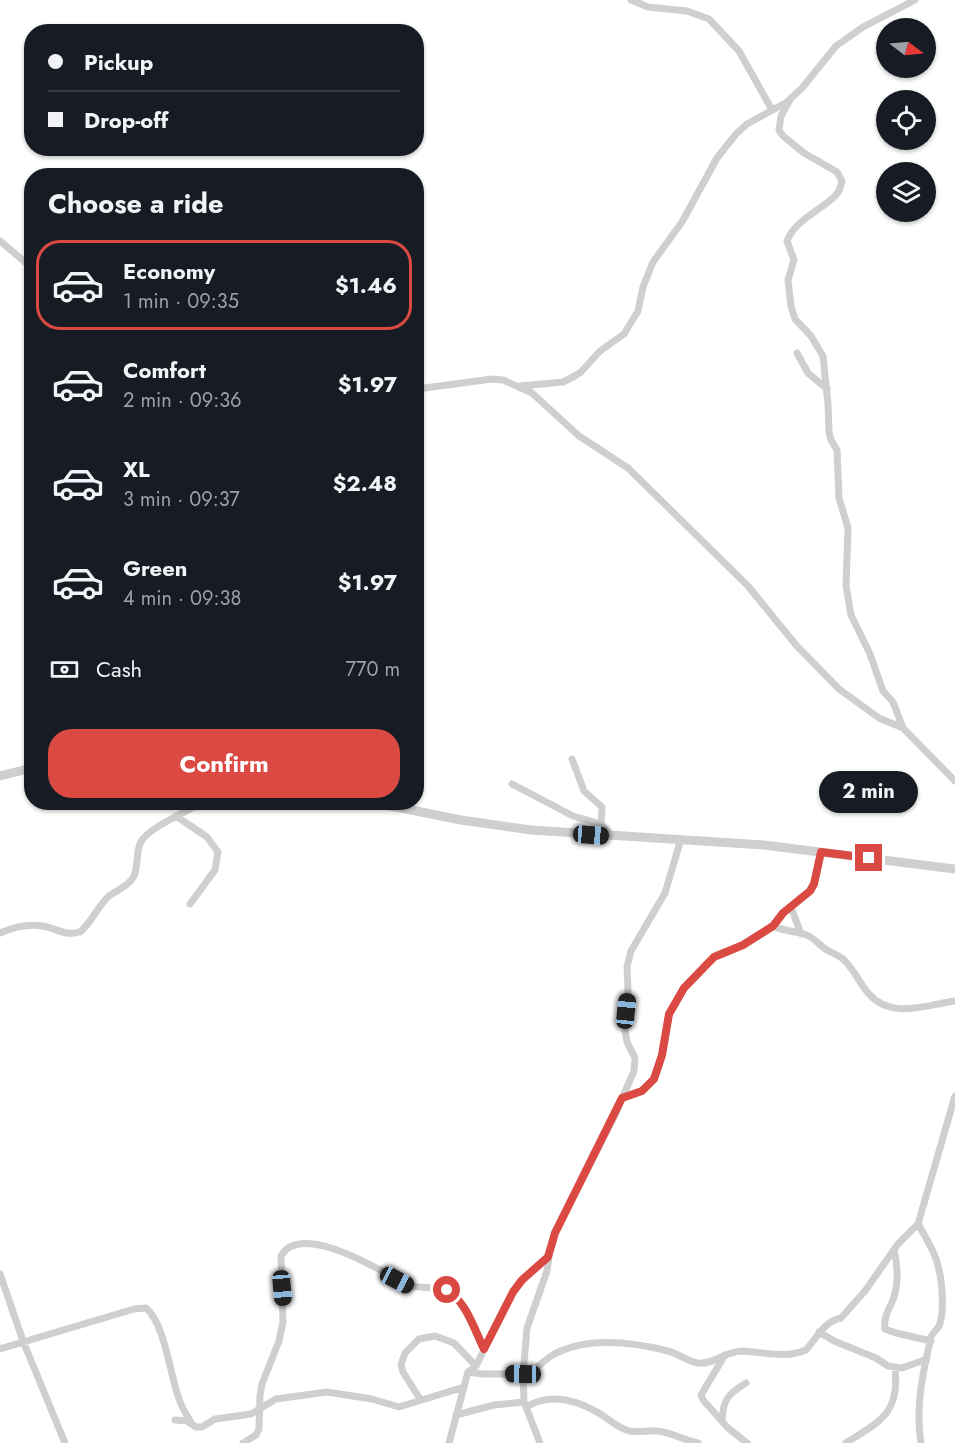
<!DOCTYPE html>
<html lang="en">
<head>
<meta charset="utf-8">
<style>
	:root { --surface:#171b24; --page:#242831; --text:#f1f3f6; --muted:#9ea1a6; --line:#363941; --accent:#da4942 }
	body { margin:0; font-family:Jost,sans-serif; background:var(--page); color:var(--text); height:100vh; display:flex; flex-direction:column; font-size:22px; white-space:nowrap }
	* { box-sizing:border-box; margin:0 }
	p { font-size:20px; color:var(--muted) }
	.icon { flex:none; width:33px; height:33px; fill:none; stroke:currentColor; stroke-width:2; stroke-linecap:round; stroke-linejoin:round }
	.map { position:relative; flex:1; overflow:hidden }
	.side { position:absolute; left:24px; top:168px; width:400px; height:642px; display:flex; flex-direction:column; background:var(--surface); border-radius:24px; box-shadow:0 2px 4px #0004 }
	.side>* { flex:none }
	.banner { position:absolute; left:24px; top:24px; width:400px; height:132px; border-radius:24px; box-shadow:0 2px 4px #0004; display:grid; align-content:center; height:132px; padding:0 24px; background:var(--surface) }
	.needle { width:39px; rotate:106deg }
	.fabs { position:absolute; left:876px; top:18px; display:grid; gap:12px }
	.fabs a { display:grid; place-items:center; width:60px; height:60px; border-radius:50%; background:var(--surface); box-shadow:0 2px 4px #0004; font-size:30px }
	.end { position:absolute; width:27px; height:27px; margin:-14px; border:8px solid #da4942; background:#fff; box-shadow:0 0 0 3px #fff }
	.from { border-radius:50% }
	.bubble { position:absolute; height:42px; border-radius:21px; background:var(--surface); box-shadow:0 2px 4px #0004; font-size:20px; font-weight:700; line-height:42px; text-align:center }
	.car { position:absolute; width:18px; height:36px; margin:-18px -9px; border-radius:8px; box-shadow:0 0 4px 2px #0007; background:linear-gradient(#222 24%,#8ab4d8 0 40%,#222 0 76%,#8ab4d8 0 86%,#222 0) }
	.banner b { display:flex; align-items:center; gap:21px; height:57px; font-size:22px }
	.banner b+b { border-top:2px solid var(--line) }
	.banner i { width:15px; height:15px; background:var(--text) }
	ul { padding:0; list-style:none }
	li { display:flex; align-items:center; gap:18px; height:90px; margin:0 12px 9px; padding:0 12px; border:3px solid transparent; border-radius:24px }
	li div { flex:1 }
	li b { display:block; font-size:22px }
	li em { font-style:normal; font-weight:700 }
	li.selected { border-color:var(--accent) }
	li>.icon { width:54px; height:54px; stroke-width:1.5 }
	h2 { padding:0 24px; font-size:27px; line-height:72px }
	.pay { display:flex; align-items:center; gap:15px; height:66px; padding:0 24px; font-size:22px }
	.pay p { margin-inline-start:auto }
	.action { display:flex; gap:12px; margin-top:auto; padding:12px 24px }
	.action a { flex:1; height:69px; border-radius:24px; background:var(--accent); color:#fff; font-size:24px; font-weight:700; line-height:69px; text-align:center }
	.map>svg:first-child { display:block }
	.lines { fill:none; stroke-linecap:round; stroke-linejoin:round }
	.minor { stroke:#cfcfcf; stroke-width:7 }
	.tertiary { stroke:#cfcfcf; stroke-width:9 }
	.route { stroke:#da4942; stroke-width:8 }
</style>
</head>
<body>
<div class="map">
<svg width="955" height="1443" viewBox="0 0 955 1443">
	<rect width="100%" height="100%" fill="#fff"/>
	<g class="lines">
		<path class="minor" d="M631,0L648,7L687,11L709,19L739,51L772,110
			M791,98L781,116L779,130L783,136L804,153L837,172L842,181L839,191L835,196C820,211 795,220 787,241L794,260L788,280L791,306L795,319L811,336L823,356L828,404L829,432L831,440L837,450L839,498L848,528L846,586L851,615L870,654L883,691L893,702L903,728L955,781
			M0,241L32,268
			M797,353L808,373L827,389
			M521,386L563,382L573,377L581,372L600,351L624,334L638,311L643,287L653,262L682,222L717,158L736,134L747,124L787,102L802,88L836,46L863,27L915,0
			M417,389L492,379L503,380L532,393L579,436L628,468L748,586L796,645L839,689L879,718L903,728
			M572,759L584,791L602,807L601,824
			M512,784L573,816L601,824L611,836
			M176,816L207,837L218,852L215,870L190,904
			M791,907L801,934
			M773,926C783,931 793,931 804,934C814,937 819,945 827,950C832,953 838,955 843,959C853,968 859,982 868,993C891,1020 925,1005 955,1001
			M0,933C14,927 32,923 47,927C59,930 67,936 80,932C92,922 97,907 109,896C117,890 129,886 134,876C139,864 135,850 142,840C152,826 187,812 202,802
			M622,1098L642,1091L654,1079L662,1055L669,1014L684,988L714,957L743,945L760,935L773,926L783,913L810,891L814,884L821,852
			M918,1224C925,1237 935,1251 938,1266C942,1280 945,1312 939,1326C937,1330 933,1332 931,1337C923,1372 915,1407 921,1443
			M894,1250C898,1266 899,1280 894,1297C890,1309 883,1316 885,1329L896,1333L931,1341
			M0,1274L23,1341L65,1443
			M819,1332L834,1341L876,1358L888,1366L902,1368L927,1359
			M0,1349L134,1309L146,1308C165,1324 170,1375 179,1399C182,1408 187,1416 192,1424
			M725,1355L701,1395L703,1400L728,1428L747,1443
			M468,1372L482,1374H523
			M523,1379C532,1372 541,1363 551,1356C585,1336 632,1342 668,1351C679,1354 687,1361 698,1363C713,1365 726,1351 742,1351C762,1352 786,1359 806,1350C816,1339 824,1321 841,1318L865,1291L898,1244L918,1224L955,1096
			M420,1399L403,1372L401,1365L405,1353L419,1339L435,1336L454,1343L476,1366
			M526,1407C549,1393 574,1399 597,1412C608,1418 616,1427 629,1431C639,1433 648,1430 657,1431C671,1432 684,1440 698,1443
			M456,1415L494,1405L524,1402
			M175,1420L187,1421L196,1427H202L215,1419L251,1414L276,1399L327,1392L372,1399L399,1407L464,1387
			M722,1421C723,1399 728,1394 746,1383
			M243,1443L256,1435L259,1429L260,1395L262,1384L279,1341L283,1322L281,1256C301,1220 383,1272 408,1285C419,1289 430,1286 441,1289C465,1294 475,1330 484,1349
			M449,1443L468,1372L476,1366L513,1292L522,1280L548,1257L555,1233L615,1115L634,1071L635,1058L627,1042L625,1030L628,991L627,967L631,951L665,893L681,839
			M540,1443L524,1402L523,1374L527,1328L547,1271L549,1257
			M846,1443C880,1421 900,1414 895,1368"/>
		<path class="tertiary" d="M0,776L32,768
			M371,802L461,820L531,830L764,845L955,869"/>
	</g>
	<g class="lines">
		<path class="route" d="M447,1290C467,1303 474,1329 484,1349L513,1292L522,1280L548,1257L555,1233L622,1098L642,1091L654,1079L662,1055L669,1014L684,988L714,957L743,945L773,926L783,913L810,891L814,884L821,852L869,858"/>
	</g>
</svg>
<div class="fabs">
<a><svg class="needle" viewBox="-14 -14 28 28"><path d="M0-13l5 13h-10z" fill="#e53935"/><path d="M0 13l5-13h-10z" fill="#9ea1a6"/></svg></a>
<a><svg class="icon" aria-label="locate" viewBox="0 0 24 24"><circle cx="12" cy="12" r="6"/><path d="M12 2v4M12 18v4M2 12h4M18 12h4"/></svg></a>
<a><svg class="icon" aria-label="layers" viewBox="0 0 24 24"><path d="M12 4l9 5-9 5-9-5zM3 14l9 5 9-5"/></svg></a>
</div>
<i class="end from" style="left:447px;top:1290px"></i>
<i class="end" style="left:869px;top:858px"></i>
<div class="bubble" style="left:819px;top:771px;width:99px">2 min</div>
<i class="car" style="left:591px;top:835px;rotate:94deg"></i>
<i class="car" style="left:626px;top:1011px;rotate:6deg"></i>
<i class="car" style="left:397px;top:1280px;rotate:118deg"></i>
<i class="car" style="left:282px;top:1288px;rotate:175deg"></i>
<i class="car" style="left:523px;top:1374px;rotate:271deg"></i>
<div class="banner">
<b><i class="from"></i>Pickup</b>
<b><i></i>Drop-off</b>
</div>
<section class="side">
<h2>Choose a ride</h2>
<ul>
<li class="selected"><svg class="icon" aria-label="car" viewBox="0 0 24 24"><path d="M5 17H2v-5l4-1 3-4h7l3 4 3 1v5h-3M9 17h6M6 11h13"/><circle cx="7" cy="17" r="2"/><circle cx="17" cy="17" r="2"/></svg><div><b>Economy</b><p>1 min · 09:35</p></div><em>$1.46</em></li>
<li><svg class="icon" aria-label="car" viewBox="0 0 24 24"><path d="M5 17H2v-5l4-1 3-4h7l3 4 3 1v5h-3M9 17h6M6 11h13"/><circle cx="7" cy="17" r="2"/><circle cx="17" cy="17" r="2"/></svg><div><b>Comfort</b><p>2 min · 09:36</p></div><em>$1.97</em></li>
<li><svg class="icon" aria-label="car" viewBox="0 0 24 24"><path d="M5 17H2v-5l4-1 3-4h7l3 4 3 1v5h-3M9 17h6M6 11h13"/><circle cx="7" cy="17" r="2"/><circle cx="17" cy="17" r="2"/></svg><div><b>XL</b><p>3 min · 09:37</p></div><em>$2.48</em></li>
<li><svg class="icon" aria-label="car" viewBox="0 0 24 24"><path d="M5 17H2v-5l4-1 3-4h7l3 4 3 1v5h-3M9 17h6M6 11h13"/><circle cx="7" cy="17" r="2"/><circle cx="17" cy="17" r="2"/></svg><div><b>Green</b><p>4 min · 09:38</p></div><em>$1.97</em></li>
</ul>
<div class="pay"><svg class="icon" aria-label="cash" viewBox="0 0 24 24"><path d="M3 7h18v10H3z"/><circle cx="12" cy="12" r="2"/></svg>Cash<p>770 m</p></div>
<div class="action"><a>Confirm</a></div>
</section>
</div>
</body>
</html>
